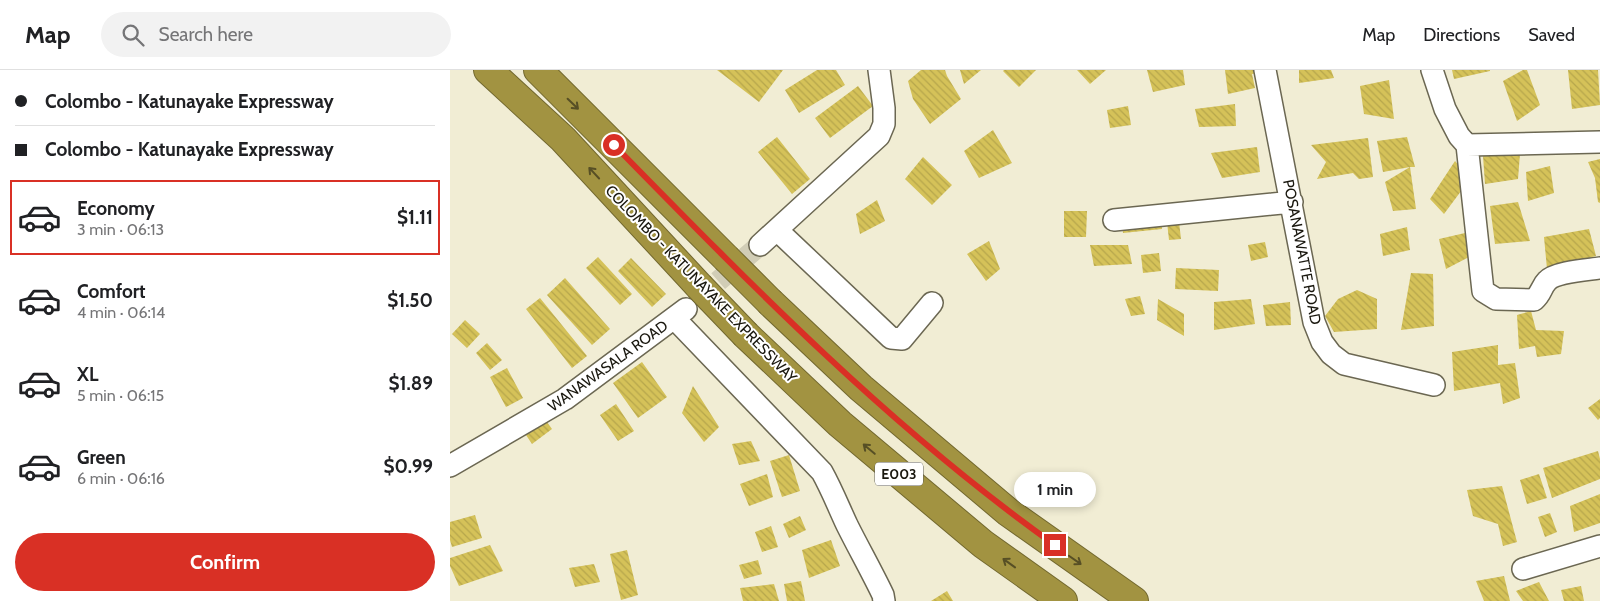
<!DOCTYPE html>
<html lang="en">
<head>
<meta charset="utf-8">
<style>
	:root { --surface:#fff; --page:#f2f2f2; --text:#202124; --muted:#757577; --line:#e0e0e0; --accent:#d93025 }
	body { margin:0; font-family:Cabin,sans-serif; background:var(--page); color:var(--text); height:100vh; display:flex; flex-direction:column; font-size:19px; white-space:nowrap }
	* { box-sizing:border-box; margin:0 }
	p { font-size:16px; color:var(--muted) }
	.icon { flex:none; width:28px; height:28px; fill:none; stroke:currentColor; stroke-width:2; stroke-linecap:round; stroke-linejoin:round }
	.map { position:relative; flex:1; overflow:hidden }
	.sheet { display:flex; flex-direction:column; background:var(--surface); width:450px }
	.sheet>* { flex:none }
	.hud { display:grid; align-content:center; height:110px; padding:0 15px; background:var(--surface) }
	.end { position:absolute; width:22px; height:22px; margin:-11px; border:6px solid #d93025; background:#fff; box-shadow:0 0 0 2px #fff }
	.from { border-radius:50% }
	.bubble { position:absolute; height:35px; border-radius:18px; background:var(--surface); box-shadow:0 2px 8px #0003; font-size:16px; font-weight:700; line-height:35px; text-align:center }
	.hud b { display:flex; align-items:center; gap:18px; height:48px; font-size:19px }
	.hud b+b { border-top:1px solid var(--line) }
	.hud i { width:12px; height:12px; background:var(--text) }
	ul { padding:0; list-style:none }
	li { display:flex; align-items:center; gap:15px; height:75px; margin:0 10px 8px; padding:0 5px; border:2px solid transparent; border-radius:0px }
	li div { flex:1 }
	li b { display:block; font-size:19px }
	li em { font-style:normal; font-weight:700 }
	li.current { border-color:var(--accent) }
	li>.icon { width:45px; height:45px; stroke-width:1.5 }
	.primary-button { display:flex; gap:10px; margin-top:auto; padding:10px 15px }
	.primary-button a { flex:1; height:58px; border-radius:30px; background:var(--accent); color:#fff; font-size:20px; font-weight:700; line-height:58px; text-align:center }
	header { display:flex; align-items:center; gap:30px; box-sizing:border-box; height:70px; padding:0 25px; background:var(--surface); border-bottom:1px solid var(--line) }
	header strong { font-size:24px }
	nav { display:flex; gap:28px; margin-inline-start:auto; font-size:18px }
	.search { width:350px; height:45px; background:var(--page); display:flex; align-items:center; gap:12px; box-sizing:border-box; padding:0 18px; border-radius:28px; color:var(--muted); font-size:19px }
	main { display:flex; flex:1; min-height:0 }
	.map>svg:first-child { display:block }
	.building { fill:url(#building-back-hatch) }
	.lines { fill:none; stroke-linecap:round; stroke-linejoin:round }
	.minor-tunnel { stroke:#d1cdb6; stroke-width:21; stroke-dasharray:21 11; stroke-linecap:butt }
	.minor-casing { stroke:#6b6752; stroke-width:24 }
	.highway-casing { stroke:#72682f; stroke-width:30 }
	.minor { stroke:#fff; stroke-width:21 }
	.highway { stroke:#a29341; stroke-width:28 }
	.highway-bridge-casing { stroke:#72682f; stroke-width:30; stroke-linecap:butt }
	.highway-bridge { stroke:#a29341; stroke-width:28 }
	.oneway { stroke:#574f25 }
	.route { stroke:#d93025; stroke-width:6 }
	.labels { text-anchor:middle; stroke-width:4; stroke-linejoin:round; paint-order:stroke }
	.shield { fill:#fff; stroke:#5e5d56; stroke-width:1 }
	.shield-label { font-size:14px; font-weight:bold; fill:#19170e }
	.street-label { font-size:15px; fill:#19170e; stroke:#fff }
</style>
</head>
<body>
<header>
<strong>Map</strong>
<div class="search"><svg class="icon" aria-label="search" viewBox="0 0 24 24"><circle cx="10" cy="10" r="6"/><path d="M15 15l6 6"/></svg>Search here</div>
<nav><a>Map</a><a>Directions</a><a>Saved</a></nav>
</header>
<main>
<section class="sheet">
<div class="hud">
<b><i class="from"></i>Colombo - Katunayake Expressway</b>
<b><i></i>Colombo - Katunayake Expressway</b>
</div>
<ul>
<li class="current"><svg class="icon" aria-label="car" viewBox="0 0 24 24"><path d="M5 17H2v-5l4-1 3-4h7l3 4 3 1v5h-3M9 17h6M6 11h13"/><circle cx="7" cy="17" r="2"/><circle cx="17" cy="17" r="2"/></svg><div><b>Economy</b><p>3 min · 06:13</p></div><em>$1.11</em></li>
<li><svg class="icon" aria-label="car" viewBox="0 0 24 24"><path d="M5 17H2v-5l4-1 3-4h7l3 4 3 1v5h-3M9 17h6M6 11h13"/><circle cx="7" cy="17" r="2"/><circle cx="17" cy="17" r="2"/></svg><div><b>Comfort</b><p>4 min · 06:14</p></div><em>$1.50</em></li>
<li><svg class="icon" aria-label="car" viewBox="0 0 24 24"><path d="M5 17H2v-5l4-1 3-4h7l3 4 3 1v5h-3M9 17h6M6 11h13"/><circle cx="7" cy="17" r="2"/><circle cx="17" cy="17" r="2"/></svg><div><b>XL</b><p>5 min · 06:15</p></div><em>$1.89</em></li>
<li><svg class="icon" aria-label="car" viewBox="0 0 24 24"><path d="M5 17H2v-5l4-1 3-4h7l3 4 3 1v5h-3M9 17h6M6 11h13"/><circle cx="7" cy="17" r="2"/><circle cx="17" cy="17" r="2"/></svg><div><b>Green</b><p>6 min · 06:16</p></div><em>$0.99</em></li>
</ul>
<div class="primary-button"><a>Confirm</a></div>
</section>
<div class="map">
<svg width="1150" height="531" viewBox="0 0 1150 531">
	<defs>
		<pattern id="building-back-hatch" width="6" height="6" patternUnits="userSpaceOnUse" patternTransform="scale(1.25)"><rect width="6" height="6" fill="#d5c259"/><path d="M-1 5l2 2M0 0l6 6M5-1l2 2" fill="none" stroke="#b6a64c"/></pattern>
	</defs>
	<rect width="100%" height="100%" fill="#f1edd4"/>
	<path class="building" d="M267,0H333L309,32Z
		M367,0H386L395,15L349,43L335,20Z
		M471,0H495L497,6L511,29L480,54L463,29L458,11Z
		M510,0H531L514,14Z
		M554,0H586L569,17L553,1Z
		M627,0H656L640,14Z
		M697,0H733L735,15L703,22Z
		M775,0H809L810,3L802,4L805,18L778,24Z
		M849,0H881L884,8L849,13Z
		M1002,0H1040V1L1004,9Z
		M1073,0H1077L1090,35L1067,51L1053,11Z
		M1118,0H1148L1150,35L1122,39Z
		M939,10L944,49L914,44L910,16Z
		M408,16L423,36L380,68L365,48Z
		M785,34L786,56L749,57L745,39Z
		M678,36L681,55L660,58L657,40Z
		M543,60L562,93L529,108L514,81Z
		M327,67L360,109L342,124L308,82Z
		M957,67L965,97H960L966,139L943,141L935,112L960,97L933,102L927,71Z
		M918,68L923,107L909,109L903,103L867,109L876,92L861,75Z
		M807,77L810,102L772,108L761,83Z
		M1070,84L1068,109L1035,114L1033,86Z
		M473,87L502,115L482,135L455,109Z
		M1150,89V133L1148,132L1145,108L1138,92Z
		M1005,91L1020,109L994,144L980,129Z
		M1100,96L1104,123L1078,131L1076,102Z
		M427,130L435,151L410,164L406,144Z
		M1068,132L1080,171L1045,174L1040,136Z
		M710,140L712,159L673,163L671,144Z
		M614,141H637L636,167H614Z
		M716,143H728L731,169L719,170Z
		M957,157L960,180L933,186L930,164Z
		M1139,159L1146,186L1097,199L1094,167Z
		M1015,163L1019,187L996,199L989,169Z
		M539,171L550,199L536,211L517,184Z
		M815,172L818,187L801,191L798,175Z
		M640,175H678L682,194L644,196Z
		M709,183L711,201L693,203L691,185Z
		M148,187L182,224L170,235L136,198Z
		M181,188L216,224L202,237L168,201Z
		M726,198L769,200L768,221L725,219Z
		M961,203L983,204L984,256L951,260Z
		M115,208L160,259L142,275L97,225Z
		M907,220L927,229V259L884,262L875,246L888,229Z
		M690,226L695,244L681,246L675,229Z
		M90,228L137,286L122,298L76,239Z
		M708,229L734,244V266L707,250Z
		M801,229L805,254L764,260V232Z
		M840,232L841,255L816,256L813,235Z
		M1081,241L1086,260L1114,261L1111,284L1087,287L1085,276L1069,279L1067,245Z
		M15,250L30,264L17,278L2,264Z
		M37,273L52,290L40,300L26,283Z
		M1048,275V295L1065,293L1070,328L1053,334L1050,313L1004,321L1002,282Z
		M192,292L217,327L188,348L163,313Z
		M57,298L73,328L56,337L40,307Z
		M243,316L269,357L254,372L232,343Z
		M1150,329V348L1148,350L1138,338Z
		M166,334L184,361L168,371L150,345Z
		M94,348L102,359L82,374L74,362Z
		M301,371L310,391L289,395L282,374Z
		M1148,381L1150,389V409L1102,428L1093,398Z
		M339,385L350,421L332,427L320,391Z
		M317,404L323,427L299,436L290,414Z
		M1089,404L1097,428L1077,434L1070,410Z
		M1052,416L1067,472L1053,476L1048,454L1023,446L1017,420Z
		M1150,424V453L1124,462L1120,436Z
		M1100,443L1107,462L1095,467L1088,447Z
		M25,445L32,468L2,477L0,470V452Z
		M350,446L356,460L339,468L333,454Z
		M321,456L328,477L312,482L305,462Z
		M381,470L390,496L359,508L352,480Z
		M40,475L53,501L9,516L0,496V488Z
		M177,480L188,525L171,530L160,484Z
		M308,490L312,504L294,509L289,495Z
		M144,494L150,512L125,517L119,498Z
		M1054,506L1060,531H1034L1026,511Z
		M351,511L355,531H337L334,514Z
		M1089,512L1099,531H1073L1066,521Z
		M324,514L329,531H293L290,518Z
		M1131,516L1134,531H1114L1111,520Z
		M497,521L503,531H481Z"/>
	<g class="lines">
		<path class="minor-tunnel" d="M244,232L310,175"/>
		<defs>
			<path id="minor" d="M815,0L864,252L872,272L881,284L894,294L984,315
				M982,0L995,39L1009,66L1017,75L1150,72
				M1017,75L1033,221L1046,229L1084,230C1092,223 1091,217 1097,211C1105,202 1137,200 1150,198
				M664,150L842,132
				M327,160L441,268L452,269L482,233
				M310,175L429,66L434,54V38L429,0
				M224,248L372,402C382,420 389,438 397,455C409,479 422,502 433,525L434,531
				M0,396L115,329L236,239
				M1073,499L1150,476"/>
			<path id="highway" d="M38,0L113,69L249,216
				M88,0L276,188
				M321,233L411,318L558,442L684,531
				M296,265L390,354L533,474L613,531"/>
		</defs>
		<use href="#minor" class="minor-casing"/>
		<use href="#highway" class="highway-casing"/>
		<use href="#minor" class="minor"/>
		<use href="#highway" class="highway"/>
		<defs>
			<path id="highway-bridge" d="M276,188L321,233
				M249,216L296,265"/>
		</defs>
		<use href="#highway-bridge" class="highway-bridge-casing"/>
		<use href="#highway-bridge" class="highway-bridge"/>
	</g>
	<defs><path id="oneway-shaft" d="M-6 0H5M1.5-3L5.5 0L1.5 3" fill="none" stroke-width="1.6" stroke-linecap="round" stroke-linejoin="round" transform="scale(1.25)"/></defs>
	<g class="oneway">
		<use href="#oneway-shaft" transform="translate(123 34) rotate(44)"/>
		<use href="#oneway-shaft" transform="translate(144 103) rotate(-133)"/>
		<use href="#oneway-shaft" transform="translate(419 379) rotate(-140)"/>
		<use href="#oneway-shaft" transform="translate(625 490) rotate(35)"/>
		<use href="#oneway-shaft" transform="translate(559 493) rotate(-144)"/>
	</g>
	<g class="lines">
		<path class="route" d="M164,75C303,217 443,360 605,475"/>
	</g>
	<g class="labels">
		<rect class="shield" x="425" y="392.5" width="48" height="23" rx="4"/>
		<g class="shield-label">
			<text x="449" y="409">E003</text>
		</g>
		<g class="street-label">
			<text transform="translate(852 182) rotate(79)" y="5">POSANAWATTE ROAD</text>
			<text transform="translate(251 214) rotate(46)" y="5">COLOMBO - KATUNAYAKE EXPRESSWAY</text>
			<text transform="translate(158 296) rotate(-36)" y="5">WANAWASALA ROAD</text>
		</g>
	</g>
</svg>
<i class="end from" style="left:164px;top:75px"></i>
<i class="end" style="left:605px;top:475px"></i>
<div class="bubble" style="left:564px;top:402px;width:82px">1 min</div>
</div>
</main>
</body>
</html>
